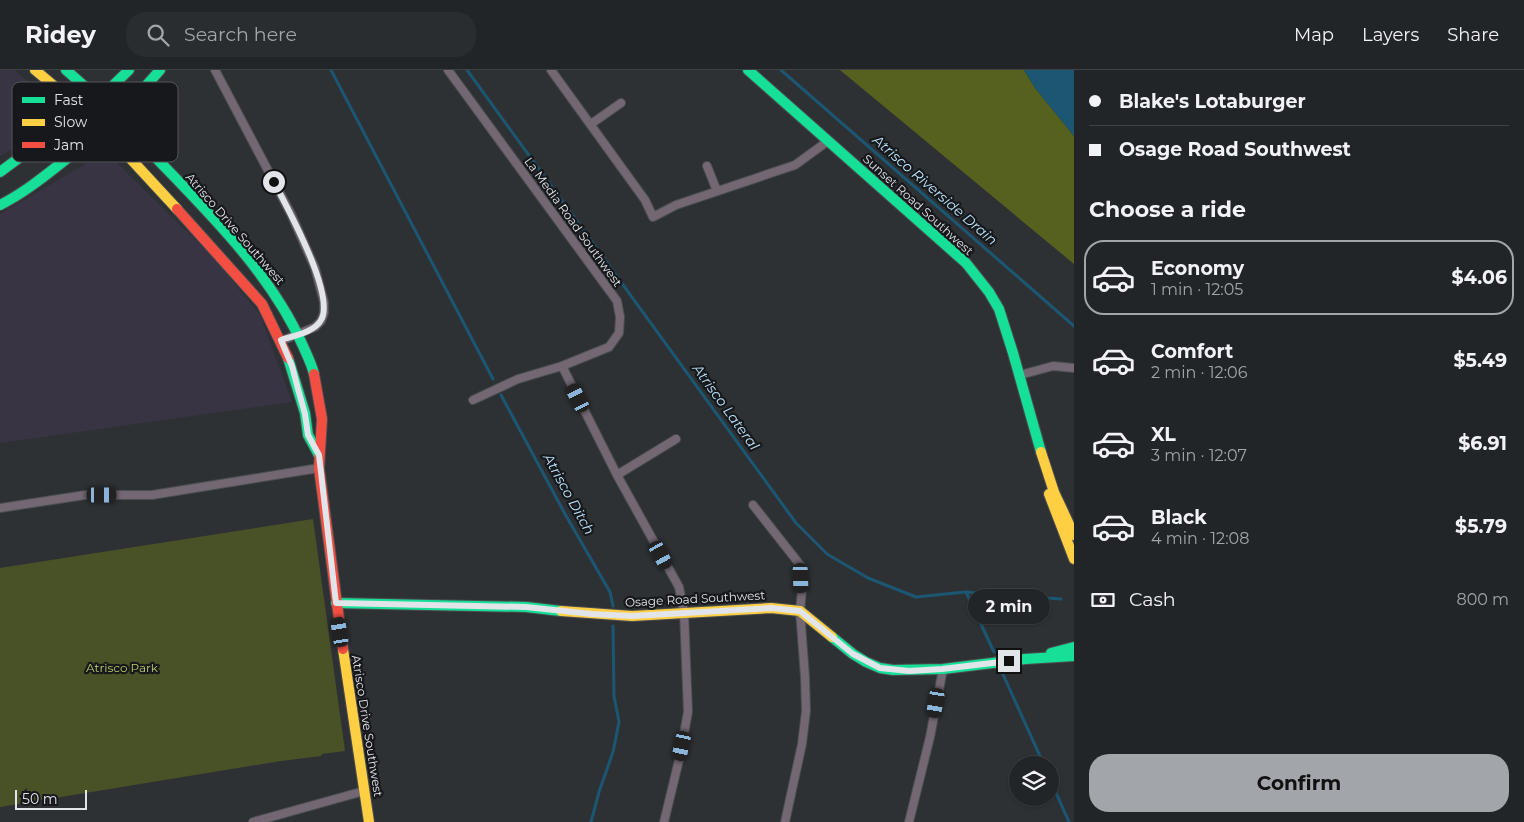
<!DOCTYPE html>
<html lang="en">
<head>
<meta charset="utf-8">
<style>
	:root { --surface:#222527; --page:#2a2d2f; --text:#f1f3f6; --muted:#a2a5a7; --line:#3f4244; --accent:#a2a5a9 }
	body { margin:0; font-family:Montserrat,sans-serif; background:var(--page); color:var(--text); height:100vh; display:flex; flex-direction:column; font-size:19px; white-space:nowrap }
	* { box-sizing:border-box; margin:0 }
	p { font-size:16px; color:var(--muted) }
	.icon { flex:none; width:28px; height:28px; fill:none; stroke:currentColor; stroke-width:2; stroke-linecap:round; stroke-linejoin:round }
	.map { position:relative; flex:1; overflow:hidden }
	.drawer { display:flex; flex-direction:column; background:var(--surface); width:450px }
	.drawer>* { flex:none }
	.top-card { display:grid; align-content:center; height:110px; padding:0 15px; background:var(--surface) }
	.buttons { position:absolute; left:1009px; top:686px; display:grid; gap:10px }
	.buttons a { display:grid; place-items:center; width:50px; height:50px; border-radius:50%; background:var(--surface); box-shadow:0 1px 4px #0004,0 0 0 1px var(--line); font-size:25px }
	.scale { position:absolute; left:15px; bottom:12px; width:72px; box-sizing:border-box; padding-left:5px; border:2px solid #e1e4e8; border-top:0; font-size:14px; line-height:18px; white-space:nowrap; color:#e1e4e8; -webkit-text-stroke:4px #16181b; paint-order:stroke }
	.end { position:absolute; width:22px; height:22px; margin:-11px; border:6px solid #e1e4e8; background:#111; box-shadow:0 0 0 2px #111 }
	.from { border-radius:50% }
	.bubble { position:absolute; height:35px; border-radius:18px; background:var(--surface); box-shadow:0 1px 4px #0004,0 0 0 1px var(--line); font-size:16px; font-weight:700; line-height:35px; text-align:center }
	.car { position:absolute; width:15px; height:30px; margin:-15px -8px; border-radius:6px; box-shadow:0 0 4px 1px #0007; background:linear-gradient(#222 24%,#8ab4d8 0 40%,#222 0 76%,#8ab4d8 0 86%,#222 0) }
	.top-card b { display:flex; align-items:center; gap:18px; height:48px; font-size:19px }
	.top-card b+b { border-top:1px solid var(--line) }
	.top-card i { width:12px; height:12px; background:var(--text) }
	ul { padding:0; list-style:none }
	li { display:flex; align-items:center; gap:15px; height:75px; margin:0 10px 8px; padding:0 5px; border:2px solid transparent; border-radius:20px }
	li div { flex:1 }
	li b { display:block; font-size:19px }
	li em { font-style:normal; font-weight:700 }
	li.active { border-color:var(--accent) }
	li>.icon { width:45px; height:45px; stroke-width:1.5 }
	h2 { padding:0 15px; font-size:22px; line-height:60px }
	.pay { display:flex; align-items:center; gap:12px; height:55px; padding:0 15px; font-size:19px }
	.pay p { margin-inline-start:auto }
	.primary-button { display:flex; gap:10px; margin-top:auto; padding:10px 15px }
	.primary-button a { flex:1; height:58px; border-radius:20px; background:var(--accent); color:#111; font-size:20px; font-weight:700; line-height:58px; text-align:center }
	header { display:flex; align-items:center; gap:30px; box-sizing:border-box; height:70px; padding:0 25px; background:var(--surface); border-bottom:1px solid var(--line) }
	header strong { font-size:24px }
	nav { display:flex; gap:28px; margin-inline-start:auto; font-size:18px }
	.search { width:350px; height:45px; background:var(--page); display:flex; align-items:center; gap:12px; box-sizing:border-box; padding:0 18px; border-radius:20px; color:var(--muted); font-size:19px }
	main { display:flex; flex:1; min-height:0 }
	.map>svg:first-child { display:block }
	.commercial { fill:#383444 }
	.green { fill:#495127 }
	.forest { fill:#56611e }
	.water { fill:#1b5772 }
	.lines { fill:none; stroke-linecap:round; stroke-linejoin:round }
	.stream { stroke:#1b5772; stroke-width:3 }
	.street-casing { stroke:#4b4e50; stroke-width:10 }
	.fast-casing { stroke:#4b4e50; stroke-width:12 }
	.slow-casing { stroke:#4b4e50; stroke-width:12 }
	.jam-casing { stroke:#4b4e50; stroke-width:12 }
	.street { stroke:#726773; stroke-width:8 }
	.fast { stroke:#16e098; stroke-width:10 }
	.slow { stroke:#ffcf43; stroke-width:10 }
	.jam { stroke:#f24e42; stroke-width:10 }
	.route { stroke:#e1e4e8; stroke-width:6 }
	.labels { text-anchor:middle; stroke-width:4.5; stroke-linejoin:round; paint-order:stroke }
	.street-label { font-size:12px; fill:#e1e4e8; stroke:#16181b }
	.park-label { font-size:12px; fill:#bacd66; stroke:#16181b }
	.water-label { font-size:14px; font-style:italic; fill:#bae2f9; stroke:#16181b }
	.key { fill:#16181b; stroke:#535558; stroke-width:1 }
	.key-label { font-size:14px; fill:#e1e4e8 }
</style>
</head>
<body>
<header>
<strong>Ridey</strong>
<div class="search"><svg class="icon" aria-label="search" viewBox="0 0 24 24"><circle cx="10" cy="10" r="6"/><path d="M15 15l6 6"/></svg>Search here</div>
<nav><a>Map</a><a>Layers</a><a>Share</a></nav>
</header>
<main>
<div class="map">
<svg width="1074" height="752" viewBox="0 0 1074 752">
	<rect width="100%" height="100%" fill="#2e3134"/>
	<path class="commercial" d="M0,0H14L53,32L55,46L17,77L0,86Z
		M106,82L214,188L260,245L292,332L0,373V144Z"/>
	<path class="green" d="M313,449L345,681L322,684L321,686L281,691L0,737V498Z"/>
	<path class="forest" d="M840,0H1024L1035,18L1074,66V194Z"/>
	<path class="water" d="M1024,0H1074V66L1035,18Z"/>
	<g class="lines">
		<path class="stream" d="M331,0L493,309
			M467,0L796,453L827,484L868,508L916,527L965,522L1061,529
			M781,0L1074,256
			M501,325L565,444L610,522L613,536
			M966,522L994,582
			M1001,600L1044,695
			M1050,709L1069,752
			M591,752L599,722L613,682L619,652L614,626L613,556"/>
		<defs>
			<path id="street" d="M215,0L291,144L315,198L324,232V243L321,251L315,257L281,271
				M448,0L617,231L620,247L619,263L609,277L562,296L518,309L473,330
				M551,0L645,130L653,147L676,135L795,95L828,71
				M591,54L621,33
				M707,96L717,121
				M562,296L617,405L679,517L684,542L688,642L679,690L664,752
				M1020,305L1053,296L1074,298
				M617,405L676,369
				M753,435L801,496L802,520L800,541L805,607L806,641L802,674L785,752
				M0,438L85,425H152L319,398
				M253,752L364,721
				M909,752L930,667L943,599"/>
			<path id="fast" d="M66,0L99,29
				M748,0L966,193L989,222L999,239L1013,283L1041,382
				M99,29L117,47
				M117,47C180,116 265,189 303,276C307,285 312,295 314,304
				M0,102L99,29L129,0
				M0,135C22,124 41,109 60,94C96,66 130,35 160,0
				M288,288L305,343L308,365L319,385
				M336,533L526,537L561,541
				M832,567L853,584L866,592L880,598L893,600L943,599L1025,589L1074,586
				M1051,583L1074,577"/>
			<path id="slow" d="M35,0L83,40L104,60L177,139
				M1041,382L1054,422L1074,465
				M1049,424L1074,489
				M561,541L632,546L771,538L800,541L832,567
				M343,579L369,752"/>
			<path id="jam" d="M177,139L262,234L288,288
				M314,304L322,349L319,398L343,579"/>
		</defs>
		<use href="#street" class="street-casing"/>
		<use href="#fast" class="fast-casing"/>
		<use href="#slow" class="slow-casing"/>
		<use href="#jam" class="jam-casing"/>
		<use href="#street" class="street"/>
		<use href="#fast" class="fast"/>
		<use href="#slow" class="slow"/>
		<use href="#jam" class="jam"/>
	</g>
	<g class="lines">
		<path class="route" d="M274,112C287,137 336,226 321,250C315,262 293,266 281,270L292,296L298,319L305,344L308,365L319,385L336,533L526,537L592,544L632,546L771,538L800,541L853,584L880,598L909,601L942,599L1009,591"/>
	</g>
	<g class="labels">
		<g class="street-label">
			<text transform="translate(918 135) rotate(42)" y="4">Sunset Road Southwest</text>
			<text transform="translate(573 152) rotate(54)" y="4">La Media Road Southwest</text>
			<text transform="translate(235 159) rotate(49)" y="4">Atrisco Drive Southwest</text>
			<text transform="translate(695 529) rotate(-3)" y="4">Osage Road Southwest</text>
			<text transform="translate(367 656) rotate(81)" y="4">Atrisco Drive Southwest</text>
		</g>
		<g class="park-label">
			<text x="122" y="602">Atrisco Park</text>
		</g>
		<g class="water-label">
			<text transform="translate(935 120) rotate(41)" y="5">Atrisco Riverside Drain</text>
			<text transform="translate(726 337) rotate(54)" y="5">Atrisco Lateral</text>
			<text transform="translate(569 424) rotate(61)" y="5">Atrisco Ditch</text>
		</g>
	</g>
	<rect x="12" y="12" width="166" height="80" rx="8" class="key"/>
	<rect x="22" y="27" width="23" height="6" fill="#16e098"/>
	<rect x="22" y="49" width="23" height="7" fill="#ffcf43"/>
	<rect x="22" y="72" width="23" height="6" fill="#f24e42"/>
	<g class="key-label">
		<text x="54" y="35">Fast</text>
		<text x="54" y="57">Slow</text>
		<text x="54" y="80">Jam</text>
	</g>
</svg>
<div class="buttons">
<a><svg class="icon" aria-label="layers" viewBox="0 0 24 24"><path d="M12 4l9 5-9 5-9-5zM3 14l9 5 9-5"/></svg></a>
</div>
<div class="scale">50 m</div>
<i class="end from" style="left:274px;top:112px"></i>
<i class="end" style="left:1009px;top:591px"></i>
<div class="bubble" style="left:968px;top:519px;width:82px">2 min</div>
<i class="car" style="left:578px;top:328px;rotate:333deg"></i>
<i class="car" style="left:102px;top:425px;rotate:90deg"></i>
<i class="car" style="left:661px;top:485px;rotate:151deg"></i>
<i class="car" style="left:801px;top:508px;rotate:178deg"></i>
<i class="car" style="left:340px;top:562px;rotate:351deg"></i>
<i class="car" style="left:936px;top:633px;rotate:190deg"></i>
<i class="car" style="left:682px;top:676px;rotate:192deg"></i>
</div>
<section class="drawer">
<div class="top-card">
<b><i class="from"></i>Blake's Lotaburger</b>
<b><i></i>Osage Road Southwest</b>
</div>
<h2>Choose a ride</h2>
<ul>
<li class="active"><svg class="icon" aria-label="car" viewBox="0 0 24 24"><path d="M5 17H2v-5l4-1 3-4h7l3 4 3 1v5h-3M9 17h6M6 11h13"/><circle cx="7" cy="17" r="2"/><circle cx="17" cy="17" r="2"/></svg><div><b>Economy</b><p>1 min · 12:05</p></div><em>$4.06</em></li>
<li><svg class="icon" aria-label="car" viewBox="0 0 24 24"><path d="M5 17H2v-5l4-1 3-4h7l3 4 3 1v5h-3M9 17h6M6 11h13"/><circle cx="7" cy="17" r="2"/><circle cx="17" cy="17" r="2"/></svg><div><b>Comfort</b><p>2 min · 12:06</p></div><em>$5.49</em></li>
<li><svg class="icon" aria-label="car" viewBox="0 0 24 24"><path d="M5 17H2v-5l4-1 3-4h7l3 4 3 1v5h-3M9 17h6M6 11h13"/><circle cx="7" cy="17" r="2"/><circle cx="17" cy="17" r="2"/></svg><div><b>XL</b><p>3 min · 12:07</p></div><em>$6.91</em></li>
<li><svg class="icon" aria-label="car" viewBox="0 0 24 24"><path d="M5 17H2v-5l4-1 3-4h7l3 4 3 1v5h-3M9 17h6M6 11h13"/><circle cx="7" cy="17" r="2"/><circle cx="17" cy="17" r="2"/></svg><div><b>Black</b><p>4 min · 12:08</p></div><em>$5.79</em></li>
</ul>
<div class="pay"><svg class="icon" aria-label="cash" viewBox="0 0 24 24"><path d="M3 7h18v10H3z"/><circle cx="12" cy="12" r="2"/></svg>Cash<p>800 m</p></div>
<div class="primary-button"><a>Confirm</a></div>
</section>
</main>
</body>
</html>
